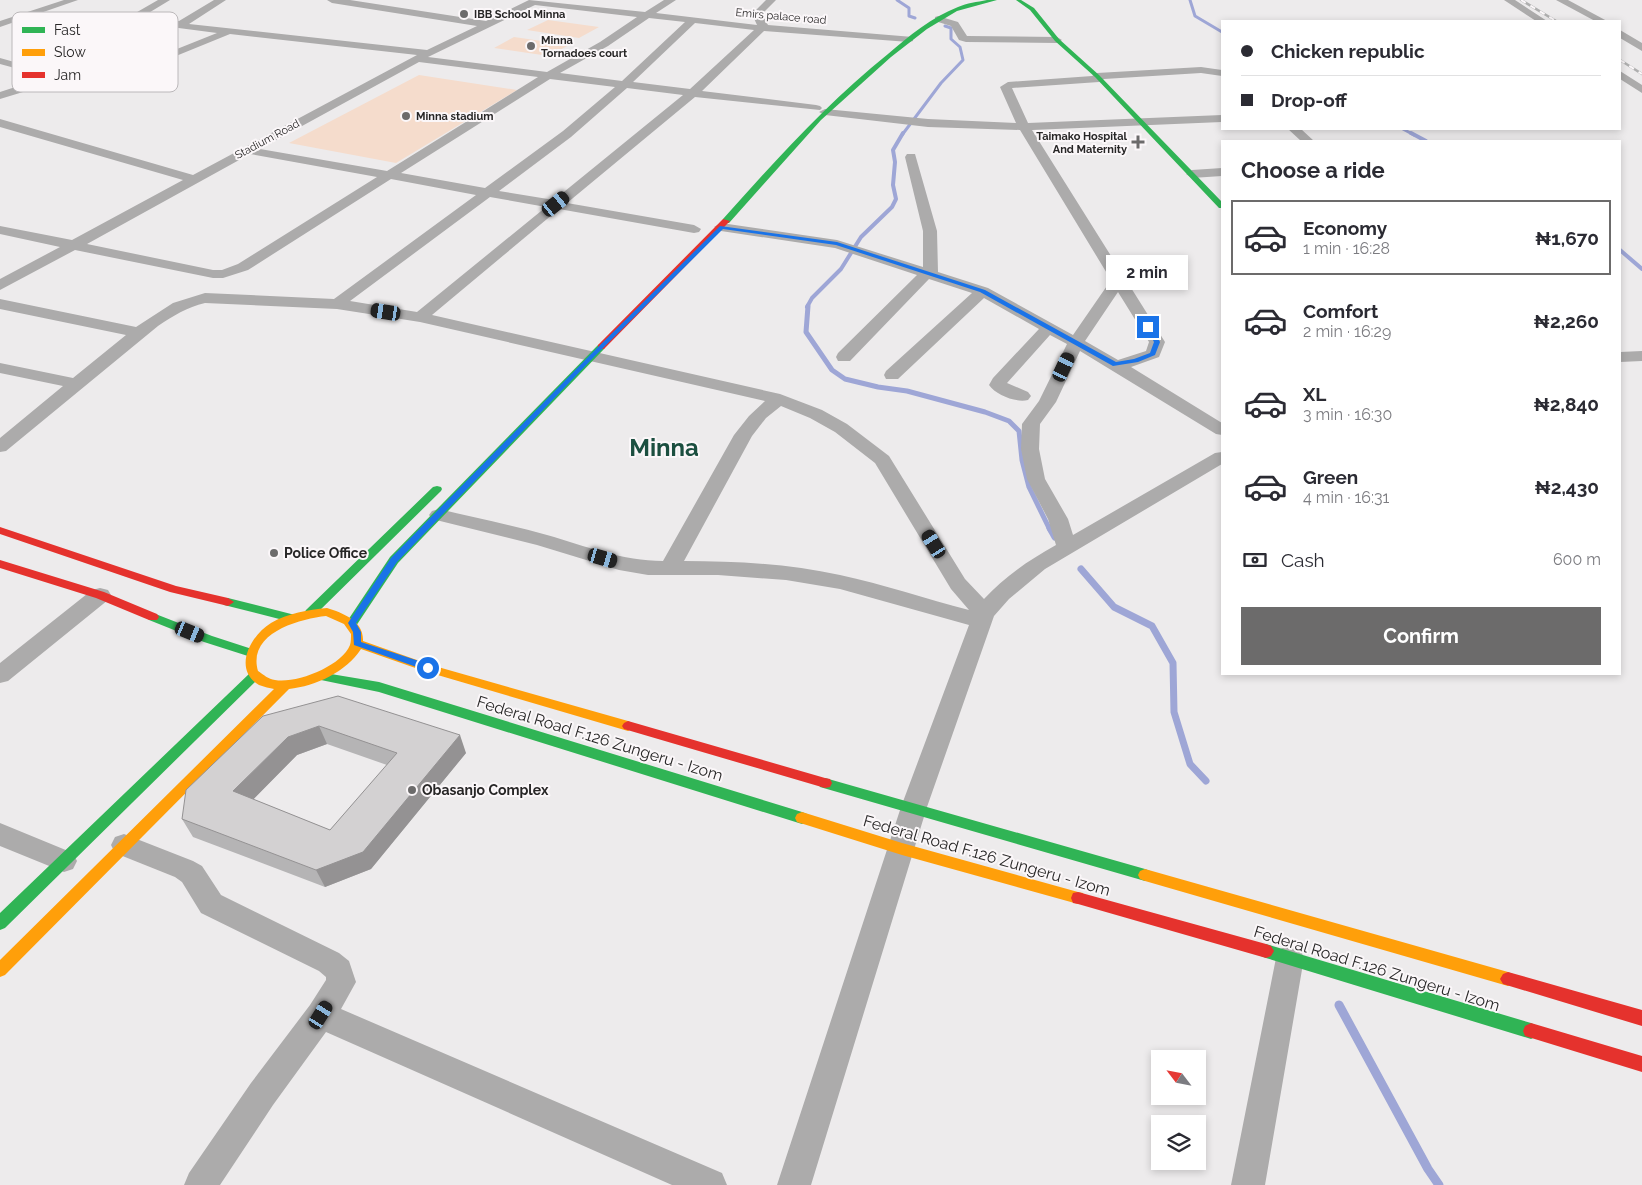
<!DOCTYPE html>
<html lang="en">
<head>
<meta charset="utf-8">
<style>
	:root { --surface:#fff; --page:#f7f7f7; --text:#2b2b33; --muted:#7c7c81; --line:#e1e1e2; --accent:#6c6b6b }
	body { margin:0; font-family:Raleway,sans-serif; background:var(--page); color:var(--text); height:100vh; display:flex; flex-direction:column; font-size:19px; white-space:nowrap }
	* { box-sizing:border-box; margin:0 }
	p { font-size:16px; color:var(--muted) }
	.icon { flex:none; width:28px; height:28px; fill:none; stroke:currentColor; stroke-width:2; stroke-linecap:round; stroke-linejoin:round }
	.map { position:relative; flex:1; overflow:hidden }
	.panel { position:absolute; left:1221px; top:140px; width:400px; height:535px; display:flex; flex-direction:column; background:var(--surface); border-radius:0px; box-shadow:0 2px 8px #0003 }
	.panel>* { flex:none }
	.guide { position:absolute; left:1221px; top:20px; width:400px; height:110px; border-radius:0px; box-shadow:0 2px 8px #0003; display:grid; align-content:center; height:110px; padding:0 20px; background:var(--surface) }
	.needle { width:32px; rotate:302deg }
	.controls { position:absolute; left:1151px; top:1050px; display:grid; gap:10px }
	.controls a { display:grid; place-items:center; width:55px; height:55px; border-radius:0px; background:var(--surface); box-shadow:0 2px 8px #0003; font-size:25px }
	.end { position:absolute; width:22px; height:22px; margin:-11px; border:6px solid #1a73e8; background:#fff; box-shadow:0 0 0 2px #fff }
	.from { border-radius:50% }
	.bubble { position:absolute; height:35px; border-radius:0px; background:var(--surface); box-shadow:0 2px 8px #0003; font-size:16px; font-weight:700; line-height:35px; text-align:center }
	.car { position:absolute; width:15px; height:30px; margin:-15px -8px; border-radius:6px; box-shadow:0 0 4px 1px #0007; background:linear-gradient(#222 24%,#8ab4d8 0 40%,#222 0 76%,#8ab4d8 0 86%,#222 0) }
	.guide b { display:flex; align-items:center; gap:18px; height:48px; font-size:19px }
	.guide b+b { border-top:1px solid var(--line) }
	.guide i { width:12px; height:12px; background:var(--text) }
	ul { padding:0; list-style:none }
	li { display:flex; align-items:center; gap:15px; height:75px; margin:0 10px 8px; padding:0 10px; border:2px solid transparent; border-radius:0px }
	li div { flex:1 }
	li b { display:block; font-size:19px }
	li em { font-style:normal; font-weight:700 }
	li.selected { border-color:var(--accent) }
	li>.icon { width:45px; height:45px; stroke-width:1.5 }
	h2 { padding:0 20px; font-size:22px; line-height:60px }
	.pay { display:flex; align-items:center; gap:12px; height:55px; padding:0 20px; font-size:19px }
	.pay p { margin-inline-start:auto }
	.primary-button { display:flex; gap:10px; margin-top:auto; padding:10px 20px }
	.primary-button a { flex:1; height:58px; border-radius:0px; background:var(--accent); color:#fff; font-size:20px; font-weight:700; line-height:58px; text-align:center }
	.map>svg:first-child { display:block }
	.green { fill:#f5dccc }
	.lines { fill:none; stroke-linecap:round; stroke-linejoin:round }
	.stream-far4 { stroke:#9ea6d6; stroke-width:3 }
	.stream-far3 { stroke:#9ea6d6; stroke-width:4 }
	.stream-far2 { stroke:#9ea6d6; stroke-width:5 }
	.stream-far1 { stroke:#9ea6d6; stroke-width:7 }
	.stream { stroke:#9ea6d6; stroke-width:9 }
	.street { fill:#acabab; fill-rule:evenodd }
	.fast { fill:#30b455; fill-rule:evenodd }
	.slow { fill:#ff9f0a; fill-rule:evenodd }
	.jam { fill:#e5322d; fill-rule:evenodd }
	.rail-casing { stroke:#afafaf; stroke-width:2.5 }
	.rail { stroke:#fbf7f9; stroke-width:2; stroke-dasharray:5.5; stroke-linecap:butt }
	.wall { fill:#b5b4b5; fill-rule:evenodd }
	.shaded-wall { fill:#949293 }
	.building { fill:#d3d1d2; stroke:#949293; fill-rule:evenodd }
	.route { fill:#1a73e8 }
	.poi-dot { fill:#6c6b6b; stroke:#fbf7f9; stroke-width:2 }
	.labels { text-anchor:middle; stroke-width:4; stroke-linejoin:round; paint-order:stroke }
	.far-poi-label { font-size:11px; font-weight:bold; fill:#272626; stroke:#fbf7f9; text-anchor:start }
	.far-street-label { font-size:11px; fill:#272626; stroke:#fbf7f9 }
	.poi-label { font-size:14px; font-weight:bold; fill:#272626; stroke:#fbf7f9; text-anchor:start }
	.near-street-label { font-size:16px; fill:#272626; stroke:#fbf7f9 }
	.town-label { font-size:24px; font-weight:bold; fill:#1c4f40; stroke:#fbf7f9 }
	.key { fill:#fbf7f9; stroke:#bbb8ba; stroke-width:1 }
	.key-label { font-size:14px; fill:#272626 }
</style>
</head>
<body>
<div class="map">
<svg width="1642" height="1185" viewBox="0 0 1642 1185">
	<rect width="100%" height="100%" fill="#edebec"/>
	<path class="green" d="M548,20L599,27L579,38L527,30Z
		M514,37L569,45L549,56L494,48Z
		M419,75L517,90L396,163L289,143Z"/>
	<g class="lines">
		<path class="stream-far4" d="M897,0L909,8V16L915,18
			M1190,0L1195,16L1222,32
			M1403,129L1414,135
			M902,135L941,83L963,60L960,47L951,39V28L945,26"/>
		<path class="stream-far3" d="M1411,133L1426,141
			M1620,250L1642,269
			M807,307L812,298L841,269L861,237L892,207L896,199L893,185L895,162L893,150L903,133"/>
		<path class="stream-far2" d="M808,306L806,332L832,370L845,379L878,387L907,391L985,412L1009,421L1019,431L1022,460L1029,487L1050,530"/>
		<path class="stream-far1" d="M1050,528L1055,537
			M1081,569L1114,607L1152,626L1173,663L1174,712L1190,764L1206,781"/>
		<path class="stream" d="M1339,1005L1428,1169L1439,1185"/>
		<path class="street" d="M64,0H78L0,27V21Z
			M158,0H170L137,20L179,21L214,0H226L189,24L427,50L477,26L332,3L327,0H350L486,21L529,0L645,12L664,0H676L656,13L757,25L752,14L766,0H776L762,14L768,25L913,37V41L909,42L764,31L702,91L816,105L820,106L822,108L820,110L695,97L567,203L694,225L701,229L699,232L694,233L559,209L432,315L780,394L822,410L847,424L889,456L965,579L984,599C1004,577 1029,560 1056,545L1048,519L1027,479L1021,449L1022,424L1039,401L1067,344L1050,335L1007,383L1028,392L1031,396L1028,400C1016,403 996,395 989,385L993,378L1039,329L984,298L898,379H886L884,375L886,371L972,293L929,279L850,361H838L836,357L838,353L917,275L835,248L721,231L714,227L721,223L837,240L923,267V231L905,157L907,154H915L937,231L938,272L988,288L1073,335L1111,280L1020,130L928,127L825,115L819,112L825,109L928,119L1016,123L1000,87L1008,82L1092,76L1097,73L1201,67L1222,70V76L1201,73L1104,79L1099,82L1012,88L1028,123L1222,115V122L1032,130L1165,342L1159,357L1131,367L1222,423V435L1216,434L1080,351L1056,402L1040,424L1039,449L1045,479L1068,519L1073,535L1215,453L1222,452V464L1045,569L1009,599L994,616L927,807L811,1185H777L901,807L969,625L840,589L786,580L718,575H648L619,570L537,545L432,519L429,515L432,511L439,509C475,518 512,525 547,535C585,546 623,561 663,561L734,435L749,416L765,401L420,322L337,309L205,303C187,307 173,316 158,326L6,451L0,452V438L63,386L0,373V363L73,378L126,335L0,309V299L136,327L173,303L205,293L334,299L476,195L391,179L248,270L223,278H213L75,250L0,290V279L60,247L0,234V226L72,240L183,180L0,127V119L193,175L417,55L230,34L90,91H82L80,89L82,87L217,33L171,27L127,26L107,38L35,68L53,79L46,85L0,99V92L40,79L22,70L0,64V58L25,65L99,34ZM535,5L637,17L600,42L547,72L428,57ZM649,18L685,22L622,81L560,73L608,46ZM695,23L754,30L690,89L633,82ZM419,62L538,77L387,171L260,149ZM550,79L615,87L563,131L485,188L401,173ZM627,88L683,95L554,200L499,191L571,137ZM250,154L377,177L238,264L222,270H213L87,244ZM490,197L546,207L417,312L350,301ZM1118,292L1149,342L1146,351L1118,360L1085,341ZM781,406L810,418L835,432L875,463L951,589L969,610C926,599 883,584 840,575C789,564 736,561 684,561L752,436L766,418Z
			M1504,0H1515L1547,21H1536Z
			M1556,0H1568L1607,21H1595Z
			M938,16L958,22L967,36L1057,37L1062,40L1057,43L966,42L959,40L951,26L935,21V17Z
			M1620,30L1642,43V51L1620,38Z
			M1620,71L1642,85V93L1620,79Z
			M1288,129H1301L1314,141H1301Z
			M1222,168V176L1192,178L1186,174L1192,170Z
			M1642,351V361L1620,362V352Z
			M100,588L108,590L111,595L108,600L8,681L0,683V663L92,590Z
			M0,823L73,853L77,861L73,869L64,872L0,846Z
			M124,834L193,861L202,866L221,895L339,953L349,961L356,982L341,1009L722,1173L727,1185H672L326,1032L273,1105L220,1185H184L189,1173L251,1083L310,1005L326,980V977L319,971L201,913L182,882L175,877L115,853L111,845L115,837Z
			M1290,945L1300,949L1304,958L1265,1185H1231L1276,958L1280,949Z"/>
		<path class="fast" d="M987,0H997L957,11L927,29L891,57L821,120L729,223H723V219C775,161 827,103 888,54C909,36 932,17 958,7C967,3 977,2 987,0Z
			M1016,0H1021L1034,8L1059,39L1099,75L1222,202V208H1219L1095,77L1055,41L1030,10Z
			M601,344L605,347L604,349L398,563L356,626H348L346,623L390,557L598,345Z
			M437,486L441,487L442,489L441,491L314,616H306L304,613L306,610L433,487Z
			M228,598L295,615L297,618L291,622L224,605L222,602L224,599Z
			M153,613L212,636L255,650L257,653L255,656L251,657L204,642L149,620L147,617L149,614Z
			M255,671L259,672L261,675L259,678L5,928L0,930V913L251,672Z
			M325,673L379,682L802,812L807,814L809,818L807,822L802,824L379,692L321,680L319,677L321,674Z
			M825,778L1145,869L1150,871L1152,875L1150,879L1145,881L820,787L818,783L820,779Z
			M1266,944L1531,1023L1537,1026L1539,1031L1537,1036L1531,1039L1266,958L1261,956L1258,951L1261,946Z"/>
		<path class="slow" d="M327,608C343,613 364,621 363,641L431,665L628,721L632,723L634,726L632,729L628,731L424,671L361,649C346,672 316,686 289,689L5,975L0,977V960L274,689C270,688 264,687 259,685C232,669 251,635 271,623C288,613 308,610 327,608ZM326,616L344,624L351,634C351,637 351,642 350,645C342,666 296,684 275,680C268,679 264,675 258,671C247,633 299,619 326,616Z
			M802,812L902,843L1078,892L1083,893L1085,898L1083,903L1078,904L902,855L797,822L795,818L797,814Z
			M1145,869L1508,972L1513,974L1516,979L1513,984L1508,986L1145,881L1140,879L1138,875L1140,871Z"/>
		<path class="jam" d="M723,219L730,221L604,349H598V345Z
			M0,527L176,586L228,598L234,602L228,606L170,592L0,534Z
			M0,560L104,592L157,614L159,617L157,620H149L96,598L0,568Z
			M628,721L825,778L830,779L832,783L830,787L825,788L624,729L622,726L624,723Z
			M1078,892L1266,944L1271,946L1274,951L1271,956L1266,958L1078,904L1073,903L1071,898L1073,893Z
			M1508,972L1642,1010V1026L1503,984L1500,979L1503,974Z
			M1531,1023L1642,1056V1072L1525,1036L1523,1031L1525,1026Z"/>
		<defs>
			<path id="rail" d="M1521,0L1556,21
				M1620,60L1642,74"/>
		</defs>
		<use href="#rail" class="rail-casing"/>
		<use href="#rail" class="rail"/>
	</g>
	<path class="wall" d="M338,696L466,753L371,869L325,887L193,837L182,819ZM327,744L387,765L330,830L253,799L297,755Z"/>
	<path class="shaded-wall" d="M319,726L327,744L297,755L244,809L233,791L288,737Z
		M460,735L466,753L371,869L325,887L316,870Z"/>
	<path class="building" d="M338,696L460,735L363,852L316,870L182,819L186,790L263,716ZM319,726L397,753L330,830L233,791L288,737Z"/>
	<path class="route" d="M720,226L837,242L985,290L1116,362L1134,359L1150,353L1154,342L1145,325H1150L1160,342L1155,355L1138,362L1113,366L980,292L836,245L723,229L594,357L397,562L356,623L361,632V642L431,665V670H425L354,645L353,632L348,623L391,558L590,355Z"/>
	<g class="poi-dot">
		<circle cx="464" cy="14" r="5"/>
		<circle cx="531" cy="46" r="5"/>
		<circle cx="406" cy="116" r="5"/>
		<path d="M1135.5 134.5h5v5h5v5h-5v5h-5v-5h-5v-5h5z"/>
		<circle cx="274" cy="553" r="5"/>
		<circle cx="412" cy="790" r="5"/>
	</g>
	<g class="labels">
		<g class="far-poi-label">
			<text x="474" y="18">IBB School Minna</text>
			<text x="541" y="44">Minna<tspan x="541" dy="13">Tornadoes court</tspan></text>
			<text x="416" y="120">Minna stadium</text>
			<text x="1127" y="140" text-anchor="end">Taimako Hospital<tspan x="1127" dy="13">And Maternity</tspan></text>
		</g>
		<g class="far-street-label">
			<text transform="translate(781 16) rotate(5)" y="4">Emirs palace road</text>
			<text transform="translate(267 139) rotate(-28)" y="4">Stadium Road</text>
		</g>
		<g class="poi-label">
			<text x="284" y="558">Police Office</text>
			<text x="422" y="795">Obasanjo Complex</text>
		</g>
		<g class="near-street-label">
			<text transform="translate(600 738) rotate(17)" y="6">Federal Road F.126 Zungeru - Izom</text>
			<text transform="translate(987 855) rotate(16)" y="6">Federal Road F.126 Zungeru - Izom</text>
			<text transform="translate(1377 968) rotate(17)" y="6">Federal Road F.126 Zungeru - Izom</text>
		</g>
		<g class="town-label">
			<text x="664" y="456">Minna</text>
		</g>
	</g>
	<rect x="12" y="12" width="166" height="80" rx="8" class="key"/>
	<rect x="22" y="27" width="23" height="6" fill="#30b455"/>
	<rect x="22" y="49" width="23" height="7" fill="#ff9f0a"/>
	<rect x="22" y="72" width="23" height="6" fill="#e5322d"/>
	<g class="key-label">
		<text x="54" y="35">Fast</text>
		<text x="54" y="57">Slow</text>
		<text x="54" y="80">Jam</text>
	</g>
</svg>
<div class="controls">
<a><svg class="needle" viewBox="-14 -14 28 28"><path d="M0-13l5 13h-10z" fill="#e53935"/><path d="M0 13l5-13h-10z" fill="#7c7c81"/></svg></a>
<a><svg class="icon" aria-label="layers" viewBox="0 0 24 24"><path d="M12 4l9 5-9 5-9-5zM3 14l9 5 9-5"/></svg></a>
</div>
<i class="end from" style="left:428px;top:668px"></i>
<i class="end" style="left:1148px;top:327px"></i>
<div class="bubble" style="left:1106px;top:255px;width:82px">2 min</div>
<i class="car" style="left:556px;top:204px;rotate:51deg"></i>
<i class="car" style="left:386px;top:312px;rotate:279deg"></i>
<i class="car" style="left:1064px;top:367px;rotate:25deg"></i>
<i class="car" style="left:934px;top:544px;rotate:328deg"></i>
<i class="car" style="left:603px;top:558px;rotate:106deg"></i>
<i class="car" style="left:190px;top:632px;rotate:112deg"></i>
<i class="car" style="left:321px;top:1015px;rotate:32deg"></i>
<div class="guide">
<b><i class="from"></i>Chicken republic</b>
<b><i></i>Drop-off</b>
</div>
<section class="panel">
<h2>Choose a ride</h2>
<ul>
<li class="selected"><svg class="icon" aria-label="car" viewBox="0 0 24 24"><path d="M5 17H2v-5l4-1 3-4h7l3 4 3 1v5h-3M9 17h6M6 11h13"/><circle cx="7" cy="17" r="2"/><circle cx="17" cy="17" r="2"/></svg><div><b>Economy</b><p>1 min · 16:28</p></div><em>₦1,670</em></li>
<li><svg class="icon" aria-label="car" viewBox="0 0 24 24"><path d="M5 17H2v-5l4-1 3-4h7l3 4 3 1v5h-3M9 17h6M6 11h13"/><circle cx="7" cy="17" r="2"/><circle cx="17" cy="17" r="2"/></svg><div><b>Comfort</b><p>2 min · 16:29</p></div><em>₦2,260</em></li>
<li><svg class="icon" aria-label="car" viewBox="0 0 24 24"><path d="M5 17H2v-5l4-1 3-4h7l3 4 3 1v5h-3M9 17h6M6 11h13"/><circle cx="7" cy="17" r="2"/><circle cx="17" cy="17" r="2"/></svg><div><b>XL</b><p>3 min · 16:30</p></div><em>₦2,840</em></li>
<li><svg class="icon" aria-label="car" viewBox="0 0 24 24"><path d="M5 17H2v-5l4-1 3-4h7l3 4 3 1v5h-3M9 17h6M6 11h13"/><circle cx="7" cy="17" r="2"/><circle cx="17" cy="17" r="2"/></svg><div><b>Green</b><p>4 min · 16:31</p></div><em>₦2,430</em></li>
</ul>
<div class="pay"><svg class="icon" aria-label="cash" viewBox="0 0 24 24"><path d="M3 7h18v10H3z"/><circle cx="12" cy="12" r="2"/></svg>Cash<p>600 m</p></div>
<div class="primary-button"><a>Confirm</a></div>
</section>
</div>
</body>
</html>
